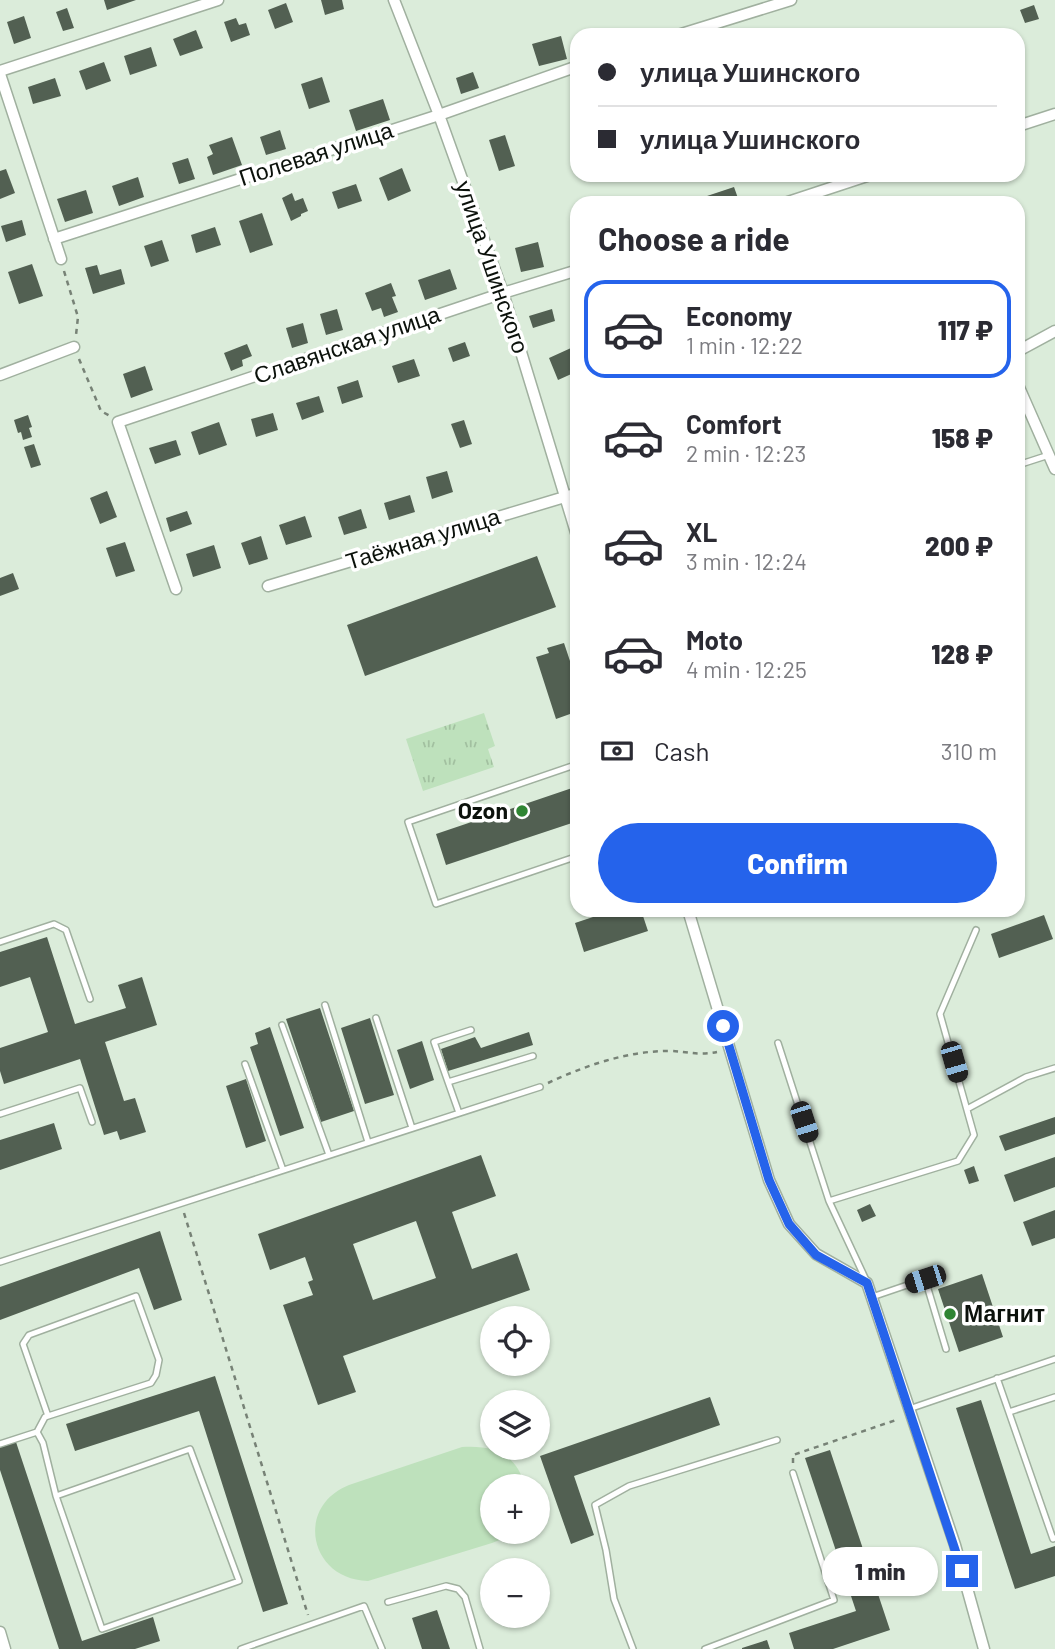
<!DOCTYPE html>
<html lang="en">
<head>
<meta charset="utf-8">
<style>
	:root { --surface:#fff; --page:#f7f7f7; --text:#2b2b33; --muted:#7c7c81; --line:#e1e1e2; --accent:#2563eb }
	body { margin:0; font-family:Barlow,sans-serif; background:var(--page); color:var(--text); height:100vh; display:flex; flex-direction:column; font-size:26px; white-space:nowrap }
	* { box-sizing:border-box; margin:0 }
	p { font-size:23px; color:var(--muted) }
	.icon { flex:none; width:38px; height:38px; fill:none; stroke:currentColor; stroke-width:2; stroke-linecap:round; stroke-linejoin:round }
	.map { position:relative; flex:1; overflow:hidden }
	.details { position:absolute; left:570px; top:196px; width:455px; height:721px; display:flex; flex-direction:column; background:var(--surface); border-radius:21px; box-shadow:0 2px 5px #0004 }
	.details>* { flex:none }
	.top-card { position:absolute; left:570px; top:28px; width:455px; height:154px; border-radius:21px; box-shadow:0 2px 5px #0004; display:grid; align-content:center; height:154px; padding:0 28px; background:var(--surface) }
	.controls { position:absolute; left:480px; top:1306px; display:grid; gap:14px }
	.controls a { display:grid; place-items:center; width:70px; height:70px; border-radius:50%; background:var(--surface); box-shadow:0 2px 5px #0004; font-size:35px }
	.end { position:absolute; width:32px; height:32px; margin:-16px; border:9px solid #2563eb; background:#fff; box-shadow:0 0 0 4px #fff }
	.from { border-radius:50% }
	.bubble { position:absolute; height:49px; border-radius:24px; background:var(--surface); box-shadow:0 2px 5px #0004; font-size:23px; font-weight:800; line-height:49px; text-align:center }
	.car { position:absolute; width:21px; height:42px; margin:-21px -10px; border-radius:9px; box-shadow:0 0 5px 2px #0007; background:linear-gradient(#222 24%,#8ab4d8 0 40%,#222 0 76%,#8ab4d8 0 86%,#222 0) }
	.top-card b { display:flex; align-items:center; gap:24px; height:66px; font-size:26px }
	.top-card b+b { border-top:2px solid var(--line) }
	.top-card i { width:18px; height:18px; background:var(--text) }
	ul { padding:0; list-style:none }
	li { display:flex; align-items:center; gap:21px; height:98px; margin:0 14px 10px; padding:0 14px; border:4px solid transparent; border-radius:21px }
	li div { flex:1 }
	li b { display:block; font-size:26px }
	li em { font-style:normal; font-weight:800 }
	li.on { border-color:var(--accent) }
	li>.icon { width:63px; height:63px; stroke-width:1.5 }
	h2 { padding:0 28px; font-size:32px; line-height:84px }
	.pay { display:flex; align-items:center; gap:18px; height:77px; padding:0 28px; font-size:26px }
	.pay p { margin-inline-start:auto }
	.cta { display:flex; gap:14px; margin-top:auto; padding:14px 28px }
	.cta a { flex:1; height:80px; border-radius:42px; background:var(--accent); color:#fff; font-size:28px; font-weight:800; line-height:80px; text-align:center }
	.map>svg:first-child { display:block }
	.grass { fill:url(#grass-tufts) }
	.garden { fill:#bee1bc }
	.building { fill:#526052; fill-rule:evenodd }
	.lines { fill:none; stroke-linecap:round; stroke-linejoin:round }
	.service-casing { stroke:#a0b09f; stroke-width:8 }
	.minor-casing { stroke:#a0b09f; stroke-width:13 }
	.path { stroke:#778276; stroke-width:2.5; stroke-dasharray:5 5; stroke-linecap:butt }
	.service { stroke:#fff; stroke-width:5 }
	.minor { stroke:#fff; stroke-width:10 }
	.route { stroke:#2563eb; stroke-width:9 }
	.poi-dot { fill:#2f8533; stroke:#fff; stroke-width:2.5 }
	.labels { text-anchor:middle; stroke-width:7; stroke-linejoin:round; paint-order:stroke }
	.street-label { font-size:23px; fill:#0b110b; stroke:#fff }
	.poi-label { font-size:23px; font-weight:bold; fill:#0b110b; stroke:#fff; text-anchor:end }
</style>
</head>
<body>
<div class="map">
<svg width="1055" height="1649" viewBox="0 0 1055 1649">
	<defs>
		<pattern id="grass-tufts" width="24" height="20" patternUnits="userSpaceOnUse" patternTransform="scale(1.75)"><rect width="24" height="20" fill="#bee1bc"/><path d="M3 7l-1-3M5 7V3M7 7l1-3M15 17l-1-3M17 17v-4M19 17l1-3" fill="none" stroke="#a2c0a0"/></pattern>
	</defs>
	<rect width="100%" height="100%" fill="#dbecda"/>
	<path class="grass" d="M484,713L495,746L488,749L494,767L423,791L406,739Z"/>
	<path class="garden" d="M462,1447C493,1445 516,1453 525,1486H492V1531L511,1532L502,1539L492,1543L368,1581C310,1580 294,1507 349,1485Z"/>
	<path class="building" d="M104,0H136L107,10Z
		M321,0H342L344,9L325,15Z
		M286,3L293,22L275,29L268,10Z
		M1034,5L1039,19L1025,23L1020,10Z
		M67,8L74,28L63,31L56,12Z
		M24,16L31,38L14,44L7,22Z
		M236,18L239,25L246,23L250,35L231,42L224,22Z
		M196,30L203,48L180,56L173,39Z
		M561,36L567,59L539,66L532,44Z
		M151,47L157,66L130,75L124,56Z
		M104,62L111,81L86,90L79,71Z
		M473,72L479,88L461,94L456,78Z
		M322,77L330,102L309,109L301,84Z
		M55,78L61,96L33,104L28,87Z
		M383,99L390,120L356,131L349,110Z
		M280,130L286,149L266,155L260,137Z
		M505,135L515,166L499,171L489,140Z
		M232,137L242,165L213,175L207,157L213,154L209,145Z
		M188,158L195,179L179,184L172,163Z
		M402,168L411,191L388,201L379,178Z
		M6,169L15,193L0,199V171Z
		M138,177L144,197L119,206L112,186Z
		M356,184L362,201L338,209L332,192Z
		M734,187L739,201L733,203H710L707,196Z
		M86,190L93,213L65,222L57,199Z
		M292,193L295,201L303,198L308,211L301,214V216L291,221L282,198Z
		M676,197L677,203H656V202Z
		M262,213L273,245L250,253L239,221Z
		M22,220L26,235L6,242L1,226Z
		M215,227L221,245L196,253L191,235Z
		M162,240L169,261L151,267L144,246Z
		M578,240V258L574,259L570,241Z
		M538,242L544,267L521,272L515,248Z
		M32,264L43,296L19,304L8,272Z
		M97,265L100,275L121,269L125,284L93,294L85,268Z
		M450,269L457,289L425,300L418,280Z
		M391,283L396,296L392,297L398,312L384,317L381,308L372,311L365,293Z
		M337,309L343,330L326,335L320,314Z
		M552,309L555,321L533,328L529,316Z
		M303,323L308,343L292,348L286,328Z
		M465,342L470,356L453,362L448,348Z
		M247,344L252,356L242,360L243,366L231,371L224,353Z
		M571,348L578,365V371L558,380L549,358Z
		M414,359L420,376L398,383L392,366Z
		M145,366L153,390L131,398L123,374Z
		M358,380L363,397L342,404L337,387Z
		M319,396L324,412L302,420L296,403Z
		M273,413L278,430L256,437L251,419Z
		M28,415L32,427L29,428L32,437L23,440L21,432L18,433L14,420Z
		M464,420L472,444L460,448L451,424Z
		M219,422L227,445L199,455L191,432Z
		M176,440L181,455L155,464L149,448Z
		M34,444L41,465L31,468L24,447Z
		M447,471L453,492L432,499L426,477Z
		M107,491L117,517L100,524L90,498Z
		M410,495L415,512L389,520L384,503Z
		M361,509L367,528L344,535L338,517Z
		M187,511L192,524L170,532L166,518Z
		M305,516L312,537L286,545L279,525Z
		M261,536L268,559L249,565L241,543Z
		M125,542L135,571L116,577L106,548Z
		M214,545L221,568L193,577L186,554Z
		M537,556L556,607L365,676L347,625Z
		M13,573L19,589L0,596V578Z
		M564,643L578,685V717L572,719L570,714L556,719L536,657L549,653L547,648Z
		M578,786V821L446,865L436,834Z
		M614,910H641L648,931L584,952L575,923Z
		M1044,915L1053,939L999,958L991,934Z
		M47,937L75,1024L126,1008L118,985L142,977L157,1025L105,1042L124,1101L135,1098L146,1132L120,1140L117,1131L104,1135L80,1059L4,1084L0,1071V1048L48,1032L30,977L0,987V952Z
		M320,1008L354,1111L321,1122L286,1019Z
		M370,1018L394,1095L365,1104L341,1028Z
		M270,1027L304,1128L280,1136L250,1047L258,1044L255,1033Z
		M529,1032L533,1045L448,1071L441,1049L475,1037L481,1048Z
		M422,1041L434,1080L410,1089L397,1050Z
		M246,1079L266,1141L246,1148L226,1086Z
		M1055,1117V1134L1005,1151L999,1136Z
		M54,1123L62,1149L0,1170V1140Z
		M481,1155L496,1196L452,1212L472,1269L517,1253L530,1290L343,1356L356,1392L318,1405L283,1305L313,1295L308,1282L313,1280L305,1257L270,1270L258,1234ZM416,1221L436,1278L373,1300L353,1244Z
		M1055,1157V1187L1014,1202L1004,1175Z
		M974,1166L979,1181L969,1184L964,1170Z
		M870,1204L876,1216L862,1222L857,1210Z
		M1055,1210V1238L1032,1246L1023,1222Z
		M160,1231L182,1300L154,1310L139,1268L0,1320V1287Z
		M982,1274L1003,1337L959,1352L938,1289Z
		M215,1376L288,1604L263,1612L199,1411L75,1451L66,1424Z
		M710,1397L720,1425L574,1476L594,1535L571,1544L540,1456Z
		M981,1400L1031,1554L1055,1546V1576L1015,1589L956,1408Z
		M16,1442L82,1641L153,1617L160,1641L135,1649H59L0,1470V1447Z
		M830,1450L890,1630L833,1649H794L789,1633L856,1611L805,1458Z
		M437,1610L450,1649H422L412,1618Z
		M767,1640L770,1649H742V1648Z"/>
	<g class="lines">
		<defs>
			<path id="service" d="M1018,465L1049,455
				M578,764L408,822L436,904L578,856
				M0,942L54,924L66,930L90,999
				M325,1005L368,1142
				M376,1018L412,1128
				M282,1025L329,1155
				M778,1043L829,1201L866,1280
				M245,1064L283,1170
				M448,1082L434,1042L471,1030
				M967,1109L1026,1077L1055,1068
				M459,1113L448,1082L533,1056
				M0,1114L80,1088L92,1122
				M829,1201L958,1161L974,1135L940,1014L976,930
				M0,1262L540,1087
				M872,1297L925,1279L946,1349
				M997,1378L1053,1539L1055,1538
				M909,1409L1055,1359
				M1009,1412L1055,1397
				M37,1432L45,1417L151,1383L156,1375L159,1360L136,1296L29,1335L23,1344L48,1416
				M0,1444L37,1432L43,1443L56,1496L102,1629L239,1581L190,1449L56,1496
				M388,1602L446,1586L458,1589L465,1597L480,1649
				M241,1649L364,1606L382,1649
				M633,1649L614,1599L606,1550L595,1505L629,1486L777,1440
				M705,1649L834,1600L793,1473"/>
			<path id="minor" d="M394,0L439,115L503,293L578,539
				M678,35L791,0
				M0,71L218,0
				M0,74L61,259
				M1018,126L1055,114
				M785,203L870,175
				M54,239L439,115L578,66
				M1018,351L1055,331
				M0,375L74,347
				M1018,385L1055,469
				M268,586L578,493
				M176,589L118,422L503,293L578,270
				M688,910L769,1180L789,1224L816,1254L867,1283L955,1545L984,1649
				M0,1632L5,1649"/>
		</defs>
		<use href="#service" class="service-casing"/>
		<use href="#minor" class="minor-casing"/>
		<path class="path" d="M64,271L78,317L76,335
			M79,359L101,411L110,416
			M548,1083C584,1066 627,1051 668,1051C687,1051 697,1056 717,1052
			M184,1213L308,1615
			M793,1463V1455L899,1419"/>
		<use href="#service" class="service"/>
		<use href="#minor" class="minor"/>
	</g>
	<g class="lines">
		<path class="route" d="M723,1026L769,1180L789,1224L816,1255L867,1283L962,1571"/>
	</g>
	<g class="poi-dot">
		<circle cx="522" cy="811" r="7"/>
		<circle cx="950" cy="1314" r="7"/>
	</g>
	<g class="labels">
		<g class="street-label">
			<text transform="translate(316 154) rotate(-18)" y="8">Полевая улица</text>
			<text transform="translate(492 267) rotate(71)" y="8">улица Ушинского</text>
			<text transform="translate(347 345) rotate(-19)" y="8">Славянская улица</text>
			<text transform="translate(423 539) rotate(-17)" y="8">Таёжная улица</text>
		</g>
		<g class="poi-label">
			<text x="508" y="819">Ozon</text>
			<text x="964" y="1322" text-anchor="start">Магнит</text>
		</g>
	</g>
</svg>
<div class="controls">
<a><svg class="icon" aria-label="locate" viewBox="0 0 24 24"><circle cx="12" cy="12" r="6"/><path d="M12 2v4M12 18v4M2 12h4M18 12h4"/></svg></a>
<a><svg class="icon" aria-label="layers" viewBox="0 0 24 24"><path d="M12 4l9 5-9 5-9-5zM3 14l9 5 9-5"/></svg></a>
<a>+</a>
<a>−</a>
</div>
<i class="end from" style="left:723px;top:1026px"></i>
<i class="end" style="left:962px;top:1571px"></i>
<div class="bubble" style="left:822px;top:1547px;width:116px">1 min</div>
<i class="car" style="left:954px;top:1062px;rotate:164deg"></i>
<i class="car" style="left:804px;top:1122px;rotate:162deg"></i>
<i class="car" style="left:925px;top:1279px;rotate:252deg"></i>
<div class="top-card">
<b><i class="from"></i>улица Ушинского</b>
<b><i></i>улица Ушинского</b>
</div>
<section class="details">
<h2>Choose a ride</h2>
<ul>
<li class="on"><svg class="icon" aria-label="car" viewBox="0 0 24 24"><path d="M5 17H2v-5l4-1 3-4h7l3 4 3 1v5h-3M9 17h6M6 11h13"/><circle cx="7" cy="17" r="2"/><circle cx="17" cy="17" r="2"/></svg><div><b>Economy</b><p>1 min · 12:22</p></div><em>117 ₽</em></li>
<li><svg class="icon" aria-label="car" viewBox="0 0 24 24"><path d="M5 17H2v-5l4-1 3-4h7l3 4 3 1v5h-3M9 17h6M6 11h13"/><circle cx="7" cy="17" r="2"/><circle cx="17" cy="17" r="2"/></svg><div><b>Comfort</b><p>2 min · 12:23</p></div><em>158 ₽</em></li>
<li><svg class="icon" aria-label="car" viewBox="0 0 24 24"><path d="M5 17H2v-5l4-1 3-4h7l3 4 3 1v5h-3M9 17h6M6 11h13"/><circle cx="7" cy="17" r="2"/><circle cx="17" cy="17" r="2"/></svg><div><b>XL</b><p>3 min · 12:24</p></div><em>200 ₽</em></li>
<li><svg class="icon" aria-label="car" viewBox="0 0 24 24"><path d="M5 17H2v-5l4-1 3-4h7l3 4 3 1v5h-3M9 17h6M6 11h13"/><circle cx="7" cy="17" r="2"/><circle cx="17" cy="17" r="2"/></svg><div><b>Moto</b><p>4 min · 12:25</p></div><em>128 ₽</em></li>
</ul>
<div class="pay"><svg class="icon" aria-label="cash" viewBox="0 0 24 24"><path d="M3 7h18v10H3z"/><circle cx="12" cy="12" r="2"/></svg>Cash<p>310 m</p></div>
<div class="cta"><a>Confirm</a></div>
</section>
</div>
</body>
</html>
